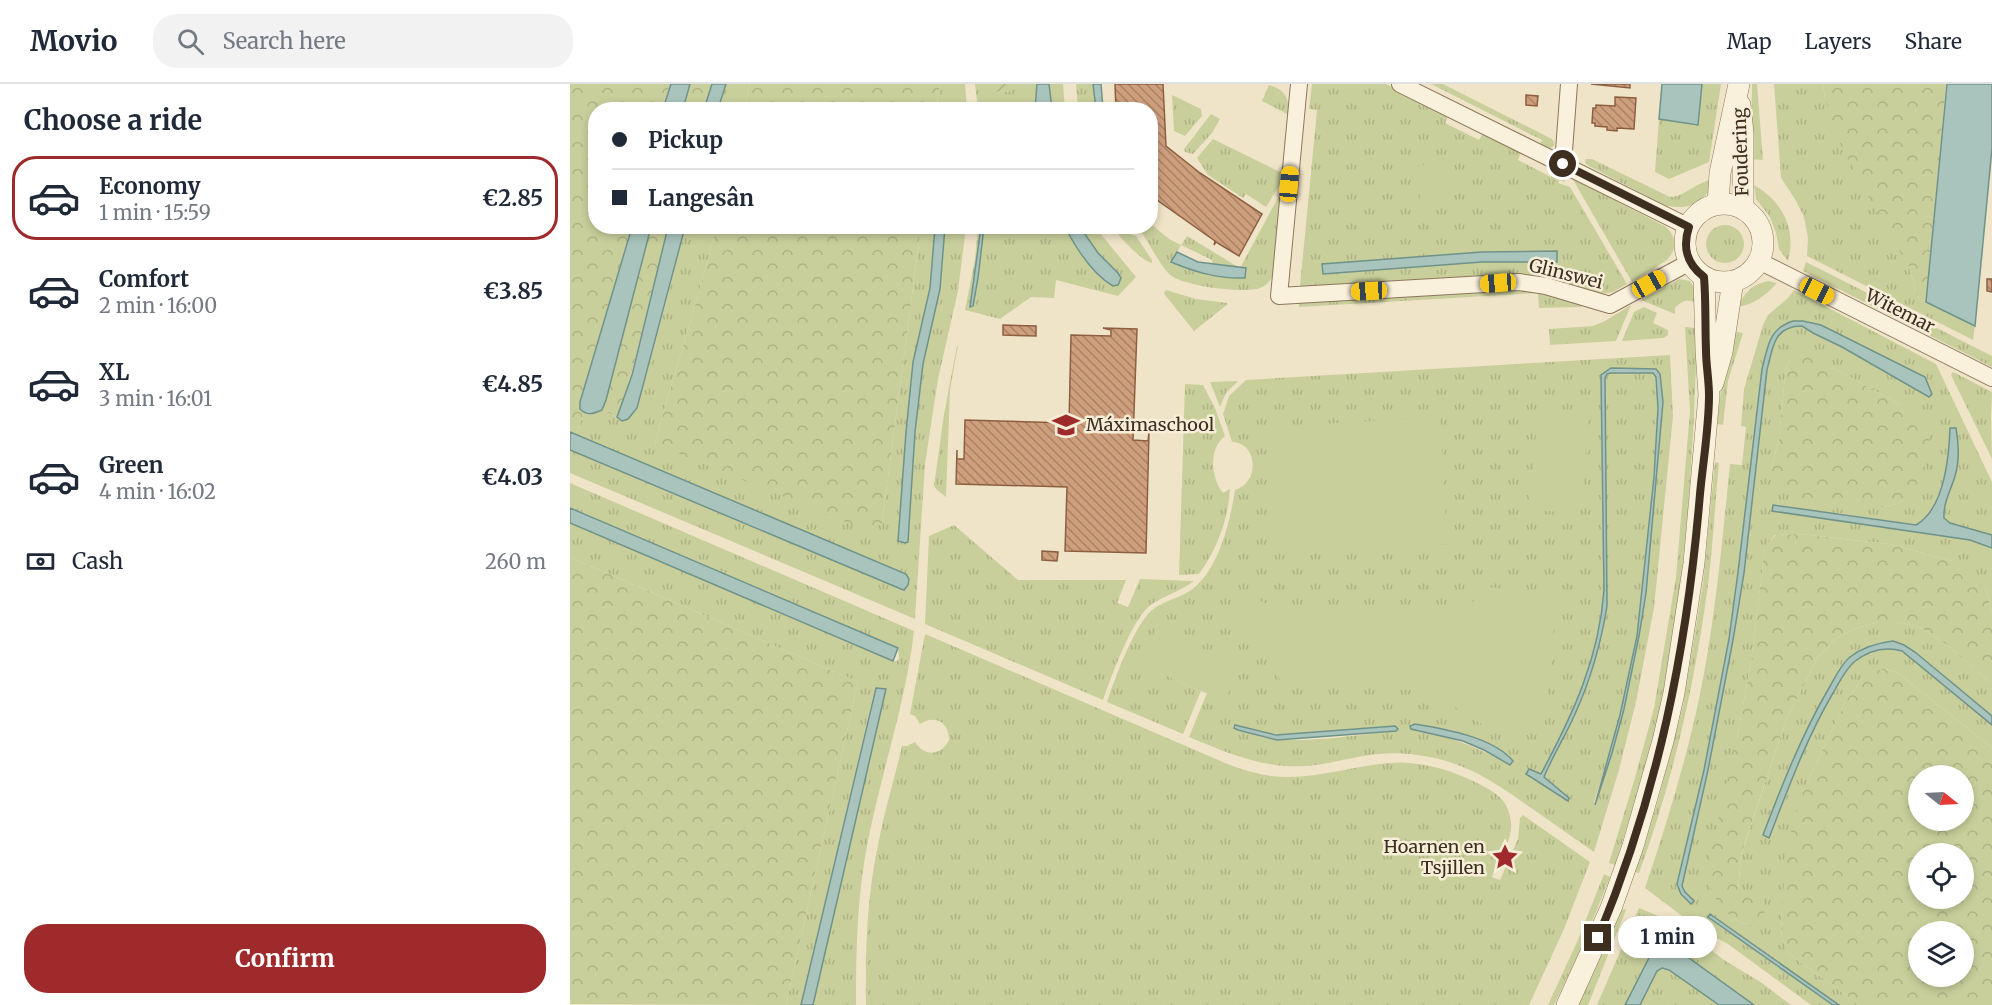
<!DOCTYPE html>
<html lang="en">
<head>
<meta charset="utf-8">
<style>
	:root { --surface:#fff; --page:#f2f2f3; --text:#1f2937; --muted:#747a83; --line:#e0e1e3; --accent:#9e2a2b }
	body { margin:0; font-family:Merriweather,serif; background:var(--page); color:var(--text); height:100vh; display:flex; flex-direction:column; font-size:22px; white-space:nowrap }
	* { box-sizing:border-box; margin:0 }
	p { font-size:20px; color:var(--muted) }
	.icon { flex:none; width:33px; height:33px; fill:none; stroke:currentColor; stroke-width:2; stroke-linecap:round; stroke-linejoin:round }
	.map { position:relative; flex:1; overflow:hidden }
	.drawer { display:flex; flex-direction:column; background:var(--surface); width:570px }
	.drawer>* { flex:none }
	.guide { position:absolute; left:18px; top:18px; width:570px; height:132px; border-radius:24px; box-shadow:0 3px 9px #0003; display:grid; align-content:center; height:132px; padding:0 24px; background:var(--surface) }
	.needle { width:39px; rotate:108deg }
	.buttons { position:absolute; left:1338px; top:681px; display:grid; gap:12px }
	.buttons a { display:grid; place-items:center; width:66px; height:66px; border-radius:50%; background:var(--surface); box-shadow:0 3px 9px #0003; font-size:30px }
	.end { position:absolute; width:27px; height:27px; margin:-14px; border:8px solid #3d2e20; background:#fff; box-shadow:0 0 0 3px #fff }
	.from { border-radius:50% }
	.bubble { position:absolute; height:42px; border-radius:21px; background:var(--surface); box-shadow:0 3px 9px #0003; font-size:20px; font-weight:700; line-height:42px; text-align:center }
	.car { position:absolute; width:18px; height:36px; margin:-18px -9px; border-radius:8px; box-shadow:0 0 4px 2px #0007; background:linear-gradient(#f5c518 24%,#345 0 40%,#f5c518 0 76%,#345 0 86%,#f5c518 0) }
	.guide b { display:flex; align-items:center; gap:21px; height:57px; font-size:22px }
	.guide b+b { border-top:2px solid var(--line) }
	.guide i { width:15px; height:15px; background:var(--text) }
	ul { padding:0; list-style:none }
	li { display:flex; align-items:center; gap:18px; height:84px; margin:0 12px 9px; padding:0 12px; border:3px solid transparent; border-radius:24px }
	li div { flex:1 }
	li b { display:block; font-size:22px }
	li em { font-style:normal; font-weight:700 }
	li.on { border-color:var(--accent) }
	li>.icon { width:54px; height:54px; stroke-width:1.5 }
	h2 { padding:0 24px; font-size:27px; line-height:72px }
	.pay { display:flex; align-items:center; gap:15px; height:66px; padding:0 24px; font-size:22px }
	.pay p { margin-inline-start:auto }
	.primary-button { display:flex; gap:12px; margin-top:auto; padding:12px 24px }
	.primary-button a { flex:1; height:69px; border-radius:24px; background:var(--accent); color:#fff; font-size:24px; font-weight:700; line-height:69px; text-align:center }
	header { display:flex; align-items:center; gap:36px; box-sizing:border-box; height:84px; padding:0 30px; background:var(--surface); border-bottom:2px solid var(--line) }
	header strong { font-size:28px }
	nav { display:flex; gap:33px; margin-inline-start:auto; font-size:21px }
	.search { width:420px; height:54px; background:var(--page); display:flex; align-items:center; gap:15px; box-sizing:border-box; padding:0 21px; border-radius:24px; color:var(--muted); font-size:22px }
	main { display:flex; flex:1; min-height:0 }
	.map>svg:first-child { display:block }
	.grass { fill:url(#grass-tufts); fill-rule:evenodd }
	.forest { fill:url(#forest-crowns); fill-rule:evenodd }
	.park { fill:#c9cf9b }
	.garden { fill:url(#garden-furrows) }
	.water { fill:#a9c4bc; stroke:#6f938a; stroke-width:1.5 }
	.building { fill:url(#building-back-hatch); stroke:#8d5f41; stroke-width:1.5 }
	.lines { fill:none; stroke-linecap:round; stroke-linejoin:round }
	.minor-casing { stroke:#8d765c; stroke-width:18 }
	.tertiary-casing { stroke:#8d765c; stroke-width:22 }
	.minor { stroke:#faf1dc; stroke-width:16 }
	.tertiary { stroke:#faf1dc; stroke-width:21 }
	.route { stroke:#3d2e20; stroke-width:8 }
	.labels { text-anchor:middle; stroke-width:5; stroke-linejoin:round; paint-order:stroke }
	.street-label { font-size:18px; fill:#3d2e20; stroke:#f7eed8 }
	.poi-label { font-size:18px; fill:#3d2e20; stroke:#f7eed8; text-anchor:start }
</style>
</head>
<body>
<header>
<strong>Movio</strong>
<div class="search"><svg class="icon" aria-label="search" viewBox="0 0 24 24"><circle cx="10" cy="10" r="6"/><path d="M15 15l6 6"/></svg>Search here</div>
<nav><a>Map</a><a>Layers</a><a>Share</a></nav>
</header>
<main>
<section class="drawer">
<h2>Choose a ride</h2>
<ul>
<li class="on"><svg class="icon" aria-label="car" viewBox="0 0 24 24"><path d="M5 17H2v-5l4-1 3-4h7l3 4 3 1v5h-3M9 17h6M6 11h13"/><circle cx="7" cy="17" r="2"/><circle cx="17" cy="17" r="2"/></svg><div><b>Economy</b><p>1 min · 15:59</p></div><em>€2.85</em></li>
<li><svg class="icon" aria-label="car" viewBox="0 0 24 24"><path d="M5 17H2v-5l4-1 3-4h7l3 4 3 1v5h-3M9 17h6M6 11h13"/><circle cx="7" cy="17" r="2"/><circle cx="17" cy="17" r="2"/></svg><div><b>Comfort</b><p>2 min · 16:00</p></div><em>€3.85</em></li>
<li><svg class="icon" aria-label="car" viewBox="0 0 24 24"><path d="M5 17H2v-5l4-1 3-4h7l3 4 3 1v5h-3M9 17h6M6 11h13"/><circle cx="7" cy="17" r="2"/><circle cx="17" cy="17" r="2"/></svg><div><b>XL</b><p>3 min · 16:01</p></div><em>€4.85</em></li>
<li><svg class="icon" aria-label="car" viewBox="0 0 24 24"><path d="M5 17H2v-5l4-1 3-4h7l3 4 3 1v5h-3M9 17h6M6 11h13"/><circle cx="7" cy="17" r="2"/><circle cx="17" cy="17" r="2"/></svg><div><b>Green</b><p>4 min · 16:02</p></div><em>€4.03</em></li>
</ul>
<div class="pay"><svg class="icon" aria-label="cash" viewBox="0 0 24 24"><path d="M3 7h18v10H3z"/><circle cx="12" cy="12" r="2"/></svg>Cash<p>260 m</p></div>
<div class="primary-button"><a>Confirm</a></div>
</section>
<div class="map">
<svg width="1422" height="921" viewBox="0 0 1422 921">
	<defs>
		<pattern id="grass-tufts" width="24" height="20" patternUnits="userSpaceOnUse" patternTransform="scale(1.5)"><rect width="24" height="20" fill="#c9cf9b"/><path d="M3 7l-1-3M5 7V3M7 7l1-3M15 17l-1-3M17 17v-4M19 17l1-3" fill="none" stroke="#aeb285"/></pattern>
		<pattern id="forest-crowns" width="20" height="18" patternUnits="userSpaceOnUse" patternTransform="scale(1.5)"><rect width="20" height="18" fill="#c9cf9b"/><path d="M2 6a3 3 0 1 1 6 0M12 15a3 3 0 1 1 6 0" fill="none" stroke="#aeb285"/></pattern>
		<pattern id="garden-furrows" width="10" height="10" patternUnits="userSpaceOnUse" patternTransform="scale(1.5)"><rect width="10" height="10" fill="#c9cf9b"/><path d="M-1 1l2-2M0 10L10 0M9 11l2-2" fill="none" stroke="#aeb285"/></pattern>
		<pattern id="building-back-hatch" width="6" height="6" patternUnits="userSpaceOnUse" patternTransform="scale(1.5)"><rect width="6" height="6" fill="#cf9f7d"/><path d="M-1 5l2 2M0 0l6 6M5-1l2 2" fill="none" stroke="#a98266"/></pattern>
	</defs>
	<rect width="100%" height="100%" fill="#f0e4c8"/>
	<path class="grass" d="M156,0H180L174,25L148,26Z
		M370,0H395L397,25L366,26Z
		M405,0H422L423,8L442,7L444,0H467L465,25H408Z
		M479,0H493L495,25H482Z
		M506,0H523L526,25H508Z
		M742,0H816L878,32L875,39L909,56L913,49L951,68L948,76L981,93L985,85L998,92L994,98L990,96L988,99L1000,103L1057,200L1043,208L1031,210H1023L978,196L737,206L730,202L747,26L739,25ZM987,168L986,178H912Z
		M861,0H873L982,55L984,58V62L977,66L969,62L972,56Z
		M1132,0H1151L1139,78L1099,95L1085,88L1089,35L1128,41Z
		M1182,0H1187L1193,76L1181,75Z
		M1204,0H1253L1255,15L1339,183L1348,214L1405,242L1403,256L1237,172L1238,154L1234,133L1225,115L1211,94Z
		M699,1C716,6 719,14 719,31L692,17Z
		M602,11L631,25L632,32L615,52L604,47Z
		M641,30L650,35L642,49L623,70L615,68L614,65Z
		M643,55L714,90L712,97L696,123L676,110L673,114L638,91L627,74Z
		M1016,75H1022L1100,113C1116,113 1127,96 1144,96C1136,120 1117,127 1094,121L1019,82L1015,79Z
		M1002,94L1096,143C1107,154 1107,165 1097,176L1062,198Z
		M1184,101C1212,117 1227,145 1218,177L1209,165L1206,149L1200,133L1186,115Z
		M710,110L703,191C700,197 697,201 690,204C674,210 611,202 599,190C590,181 576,154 568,143L580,142L581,140L599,155L611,161L617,152L670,184ZM611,161L642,176L643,180L676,184L675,194L641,191L602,178Z
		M1136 160a19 19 0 1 1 38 0a19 19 0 1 1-38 0Z
		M115,143H146C129,216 104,287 85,360L312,439L351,143H365L360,204L343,278L336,348L328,457L335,459L338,458L345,348L353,280L370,205L375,143H396L388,207L368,295L355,380L345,535L0,389V366L331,505L336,490L6,351L14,329L23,330L32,326L47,333L52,337L67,325L98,211Z
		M408,143H411L410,153L400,222H403L408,194L414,143H495L502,155L548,189L528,169L510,143H525L566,193L548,212L486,196L484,214L461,213L430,235L395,226L405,175Z
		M542,143H553L557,149L566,152L582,176V179C571,177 549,152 542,143Z
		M1236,178L1422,272V283L1233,187Z
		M1109,195L1120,197L1125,205V218C1116,214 1111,218 1105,224V230L1071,216Z
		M1198,197L1207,199C1196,211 1185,220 1168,223C1173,209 1183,200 1198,197Z
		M948,202L1013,221L1011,223L969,224L968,209L729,223V216Z
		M596,206L626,215L657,219L658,220L624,247L595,211L594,209Z
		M1224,206L1366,280L1422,398V451L1380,439L1374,434L1375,420L1386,389L1380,344C1379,373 1374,425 1346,441L1268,429L1203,427L1400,456L1422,464V529L1416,505L1383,477L1319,460L1230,450L1205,451L1195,463L1181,578L1167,654L1163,834L1186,845L1168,807L1171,772L1216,636L1248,573L1267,554L1284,545L1308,538H1328L1349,543L1376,560L1422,600V632L1334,561L1323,557L1278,574L1248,623L1229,662L1193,751L1199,754C1218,704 1237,654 1263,609C1269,599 1275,586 1284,578C1298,567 1314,562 1332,567L1422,641V664L1328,589L1315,585L1292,595L1275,618L1233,708L1211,833L1212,855L1219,870L1290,921H1269L1140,831L1138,834L1263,921H1241L1158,860L1128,844L1075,804C1096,742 1115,680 1129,615C1145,538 1152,459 1160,380L1172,381L1176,343L1171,342L1174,305L1193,241L1198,231L1218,214ZM1223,237H1233L1251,241L1355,293L1358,313L1272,263L1243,249L1232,242C1203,242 1203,264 1197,286L1174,489L1163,556L1138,686L1112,802L1115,808L1123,817L1120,819L1111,810L1107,800L1134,686L1159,555L1185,355L1200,255ZM1220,276L1260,282L1331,321L1336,415L1327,420L1312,423L1201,386L1209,355L1216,282Z
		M1061,221L1046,257L980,261L979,245L1023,242L1035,237Z
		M1074,223L1087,229L1083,239L1098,246V251L1094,254L1052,257L1064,228Z
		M1115,243L1127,244C1124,372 1116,498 1090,623C1079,677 1061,729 1045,781L1039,779L1064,697L1084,624L1106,493L1120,327Z
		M1162,247L1173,249L1158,297L1153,341L1147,340L1152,297Z
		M387,262H388L380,306L376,413L367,406L364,402L374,330Z
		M1100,271L1103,332L1084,524L1066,618L1049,686L1024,768C1004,754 984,740 964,726C931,703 900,680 859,673C843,670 825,668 809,670C785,672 761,680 737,682C693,685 658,669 619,653L637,609L655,617L571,581L631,607L613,650L537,618C545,594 562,548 578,530C588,518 605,516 618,508C648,490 660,438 665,406C691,398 687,358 662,358L653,330L659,312L676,296ZM1041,284L1086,285L1088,286L1093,318L1069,552L1054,625L1026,720L1024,718C1042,663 1058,608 1067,550C1079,476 1083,399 1088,324L1086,293L1083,289H1041L1037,290L1035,294L1037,522L1033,546L1021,590L974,693L998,717L956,690L960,685L971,690C1004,634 1029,572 1034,506L1031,291ZM825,642L827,643L826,647C782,651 734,661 690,653V648C732,655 782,645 825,642ZM844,646L894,650L937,680C907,662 878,652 844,646Z
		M1383,288L1422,308L1421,332L1422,375L1381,291Z
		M668,297L656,309L650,323L640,298Z
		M615,300L633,301L645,324L655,352C638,365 641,394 653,409L660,405C658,437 647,465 629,490L609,491Z
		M1145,378L1149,379C1145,419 1143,461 1138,501C1125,599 1103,697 1069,789L1065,788L1087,720L1113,622L1133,500Z
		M0,399L344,547C336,617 313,683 299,752C287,808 286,865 286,921H243L305,604L231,921H216L288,598L0,473V439L323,577H327L329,574L328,564L0,424Z
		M384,441L448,496H556L547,519L558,523L570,495L624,497C611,507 596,511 582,520C563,532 541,593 533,616L355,540L359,452Z
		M355,550L660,681C679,688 697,693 718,693C752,693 784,682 818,679C849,676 883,686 911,701C928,710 938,716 941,738C943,756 928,777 922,793L930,796L948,755L950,734L953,731L1020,778L994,845L959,921H296C295,866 297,810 309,756C315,724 325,693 332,662H337L345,658C355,673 371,672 379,656C379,638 365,630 350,640L345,632L340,630Z
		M1034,790L1040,793L1011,865L984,921H978L1007,858Z
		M1069,824L1093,834L1122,851L1154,876L1192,899L1221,921H1184L1105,864L1079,872L1055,921H1027Z
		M1054,825L1056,826L1018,921H1008L1051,827Z
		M1091,884L1099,886L1149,921H1070L1087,887Z"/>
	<path class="forest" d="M0,0H101L93,25L26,26V142L62,143L10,318V325L14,329L6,351L0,348Z
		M120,0H142L134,25L113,26Z
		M180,0H370L366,25H174Z
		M1253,0H1376L1356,218L1348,214L1339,183L1295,107L1265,50L1255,15Z
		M81,143H98L61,291L47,333L32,326L36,316Z
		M146,143H351L312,439L295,446L85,360C104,287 129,216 146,143Z
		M1229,272L1240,273L1260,282L1331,321L1351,338L1359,351L1361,362L1347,401L1336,415L1327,420L1312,423L1233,414L1215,408L1207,400L1201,386L1209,355L1216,282L1220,276Z
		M1230,450L1319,460L1383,477L1405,489L1416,505L1422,529V600L1376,560L1349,543L1328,538H1308L1284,545L1267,554L1248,573L1216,636L1171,771L1168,807L1194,817L1195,837L1186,845L1163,834L1149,821L1139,800V776L1167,654L1181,578L1195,462L1206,451Z
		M0,473L288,598L216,921L0,920Z
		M1314,585L1328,589L1422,664V921H1290L1219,870L1212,855L1211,833L1217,761L1233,708L1275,618L1292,595L1306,587ZM1348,692H1394V736H1348ZM1348,770H1394V814H1348ZM1348,848H1394V892H1348Z"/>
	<path class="park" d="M877,80L878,119L850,120L849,81Z
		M968,328L1019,333L1010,430L959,425Z
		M870,333L877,460L705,469L699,343Z
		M918,503L987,511L974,647L918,644L859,607L711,599L697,562L658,544L672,509L711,526L897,524Z
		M586,544L671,581L655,617L571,581Z"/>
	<path class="garden" d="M422,0H444L443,7L422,8Z"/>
	<path class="water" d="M101,0H120L113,25H93Z
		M142,0H156L148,25H134Z
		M467,0H479L482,25H465Z
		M523,0H531L533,25H526Z
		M1092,0H1132L1128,41L1089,35Z
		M1377,0H1422V64L1405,242L1356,218Z
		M62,143H81L36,316L32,326C23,330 17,332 10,325V318Z
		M98,143H115L67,324L58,335L52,337L47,333L62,291Z
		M365,143H375L370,205L353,280L345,348L338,458L335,459L328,457L336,348L343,278L360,204Z
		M411,143H414L408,194L403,222L400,223Z
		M495,143H510L528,169L548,189L551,194L548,201L543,202C522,190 506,164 495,143Z
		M987,167V178H912L753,190L752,180L912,168Z
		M607,168L628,178L676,184L675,194C648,195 625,188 601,178Z
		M1223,237H1233L1251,241L1355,293L1362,310L1359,313L1272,263L1243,249L1232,242C1203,242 1203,264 1197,286L1174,489L1163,556L1138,686L1112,802L1115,808L1124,817L1121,820L1111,810L1107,800L1134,686L1159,555L1168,488L1192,285C1198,263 1198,245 1223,237Z
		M1041,284L1086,285L1090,290L1093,318L1076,509L1069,552L1054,625L1042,669L1025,721L1050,631L1067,552L1084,393L1088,324L1086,293L1083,289H1041L1037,290L1035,294L1037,522C1031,559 1021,595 1005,630C996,651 983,671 974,693L999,714L998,717L956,690L959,685L971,690C1003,630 1029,575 1034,506L1031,291Z
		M1380,344H1386C1389,361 1390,376 1385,392C1381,406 1373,419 1374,434L1380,439L1422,451V464L1400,456L1202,427L1203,421L1346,441C1374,425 1379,373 1380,344Z
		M0,348L336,490L339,495L338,501L334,506L331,505L0,366Z
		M0,424L328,564L323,577L0,439Z
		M1323,557L1334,561L1345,568L1422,632V641L1332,567C1314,562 1298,567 1284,578C1275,586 1269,599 1263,609C1236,655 1218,705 1199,754L1193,751C1212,701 1232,650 1259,604C1265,594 1271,580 1280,573C1293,563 1306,559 1323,557Z
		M306,604L316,605L243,921H231Z
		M845,640C875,645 923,653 943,677L940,681L914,666L893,657L841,645L840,642Z
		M665,641L706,651L825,642L828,645L826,647L707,656L668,646L664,644Z
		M1140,830L1269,921H1263L1138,833Z
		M1092,861L1105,864L1184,921H1149L1099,886L1092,884L1087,887L1070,921H1055L1085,862Z"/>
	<path class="building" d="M545,0H593L596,62L630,89L692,130L669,172L646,158L644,161L645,157L580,111V26H546Z
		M1021,0H1060V4Z
		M956,11L968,12L967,22L956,21Z
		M1045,13L1066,14L1064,45L1047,44V47L1037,46V43L1025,42V39H1022L1023,24H1026V21L1045,22Z
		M1417,195H1422V208L1417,207Z
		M433,241L466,242V252L433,251Z
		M533,244L567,245L563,356L578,357L579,348L576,469L495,467L497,403L386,400L387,366V375H394L395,336L499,339L501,251L541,252V246Z
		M472,467L488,468L487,477L472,476Z"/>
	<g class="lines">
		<defs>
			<path id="minor" d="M729,0L709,212L949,198L976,202L1040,221L1120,178
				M830,0L1119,143
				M993,80L999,0
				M1189,177L1422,294"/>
			<path id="tertiary" d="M1170,21L1173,49V124
				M1115 159a39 39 0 1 1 78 0a39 39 0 1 1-78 0Z
				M1148,120L1150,89L1169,0
				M1143,299L1152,268L1163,197
				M997,921L1041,824L1063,762L1093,657L1104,609L1124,479L1139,311L1136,266L1134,193"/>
		</defs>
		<use href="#minor" class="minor-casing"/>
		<use href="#tertiary" class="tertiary-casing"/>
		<use href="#minor" class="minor"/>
		<use href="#tertiary" class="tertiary"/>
	</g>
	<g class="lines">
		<path class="route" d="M993,80L1119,143C1112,164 1117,180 1134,193C1136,217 1135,241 1136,266C1136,281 1139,296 1139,311C1139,344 1133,378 1130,410C1117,566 1088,709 1028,854"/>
	</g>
	<defs>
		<symbol id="school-bare" viewBox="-9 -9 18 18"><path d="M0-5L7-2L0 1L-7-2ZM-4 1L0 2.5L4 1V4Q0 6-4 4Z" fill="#9e2a2b" stroke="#f7eed8" stroke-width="2.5" paint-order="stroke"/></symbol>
		<symbol id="sight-bare" viewBox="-9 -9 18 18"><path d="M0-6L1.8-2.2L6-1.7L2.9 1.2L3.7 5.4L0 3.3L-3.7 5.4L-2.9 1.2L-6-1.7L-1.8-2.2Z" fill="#9e2a2b" stroke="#f7eed8" stroke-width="2.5" paint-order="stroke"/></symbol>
	</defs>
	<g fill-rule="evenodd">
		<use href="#school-bare" x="477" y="322" width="38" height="38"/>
		<use href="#sight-bare" x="916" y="754" width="38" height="38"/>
	</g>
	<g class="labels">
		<g class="street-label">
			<text transform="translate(1171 68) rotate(-92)" y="6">Foudering</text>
			<text transform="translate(996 190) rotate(14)" y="6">Glinswei</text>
			<text transform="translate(1330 227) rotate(27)" y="6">Witemar</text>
		</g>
		<g class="poi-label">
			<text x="516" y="347">Máximaschool</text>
			<text x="915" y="769" text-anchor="end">Hoarnen en<tspan x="915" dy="21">Tsjillen</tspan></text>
		</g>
	</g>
</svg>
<div class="buttons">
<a><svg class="needle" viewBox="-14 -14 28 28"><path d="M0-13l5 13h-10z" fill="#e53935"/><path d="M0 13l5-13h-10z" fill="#747a83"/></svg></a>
<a><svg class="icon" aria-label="locate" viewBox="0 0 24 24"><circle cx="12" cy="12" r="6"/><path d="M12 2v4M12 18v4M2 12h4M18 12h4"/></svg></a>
<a><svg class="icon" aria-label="layers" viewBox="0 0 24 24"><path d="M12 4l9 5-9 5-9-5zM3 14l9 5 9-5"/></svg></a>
</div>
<i class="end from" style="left:993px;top:80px"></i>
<i class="end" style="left:1028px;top:854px"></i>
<div class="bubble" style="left:1048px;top:832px;width:99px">1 min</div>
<i class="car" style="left:719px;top:100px;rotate:5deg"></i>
<i class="car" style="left:928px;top:199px;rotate:266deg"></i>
<i class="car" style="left:1079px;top:200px;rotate:61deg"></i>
<i class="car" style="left:799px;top:207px;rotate:267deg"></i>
<i class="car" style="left:1247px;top:207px;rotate:117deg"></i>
<div class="guide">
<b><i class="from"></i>Pickup</b>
<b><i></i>Langesân</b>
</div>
</div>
</main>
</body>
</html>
